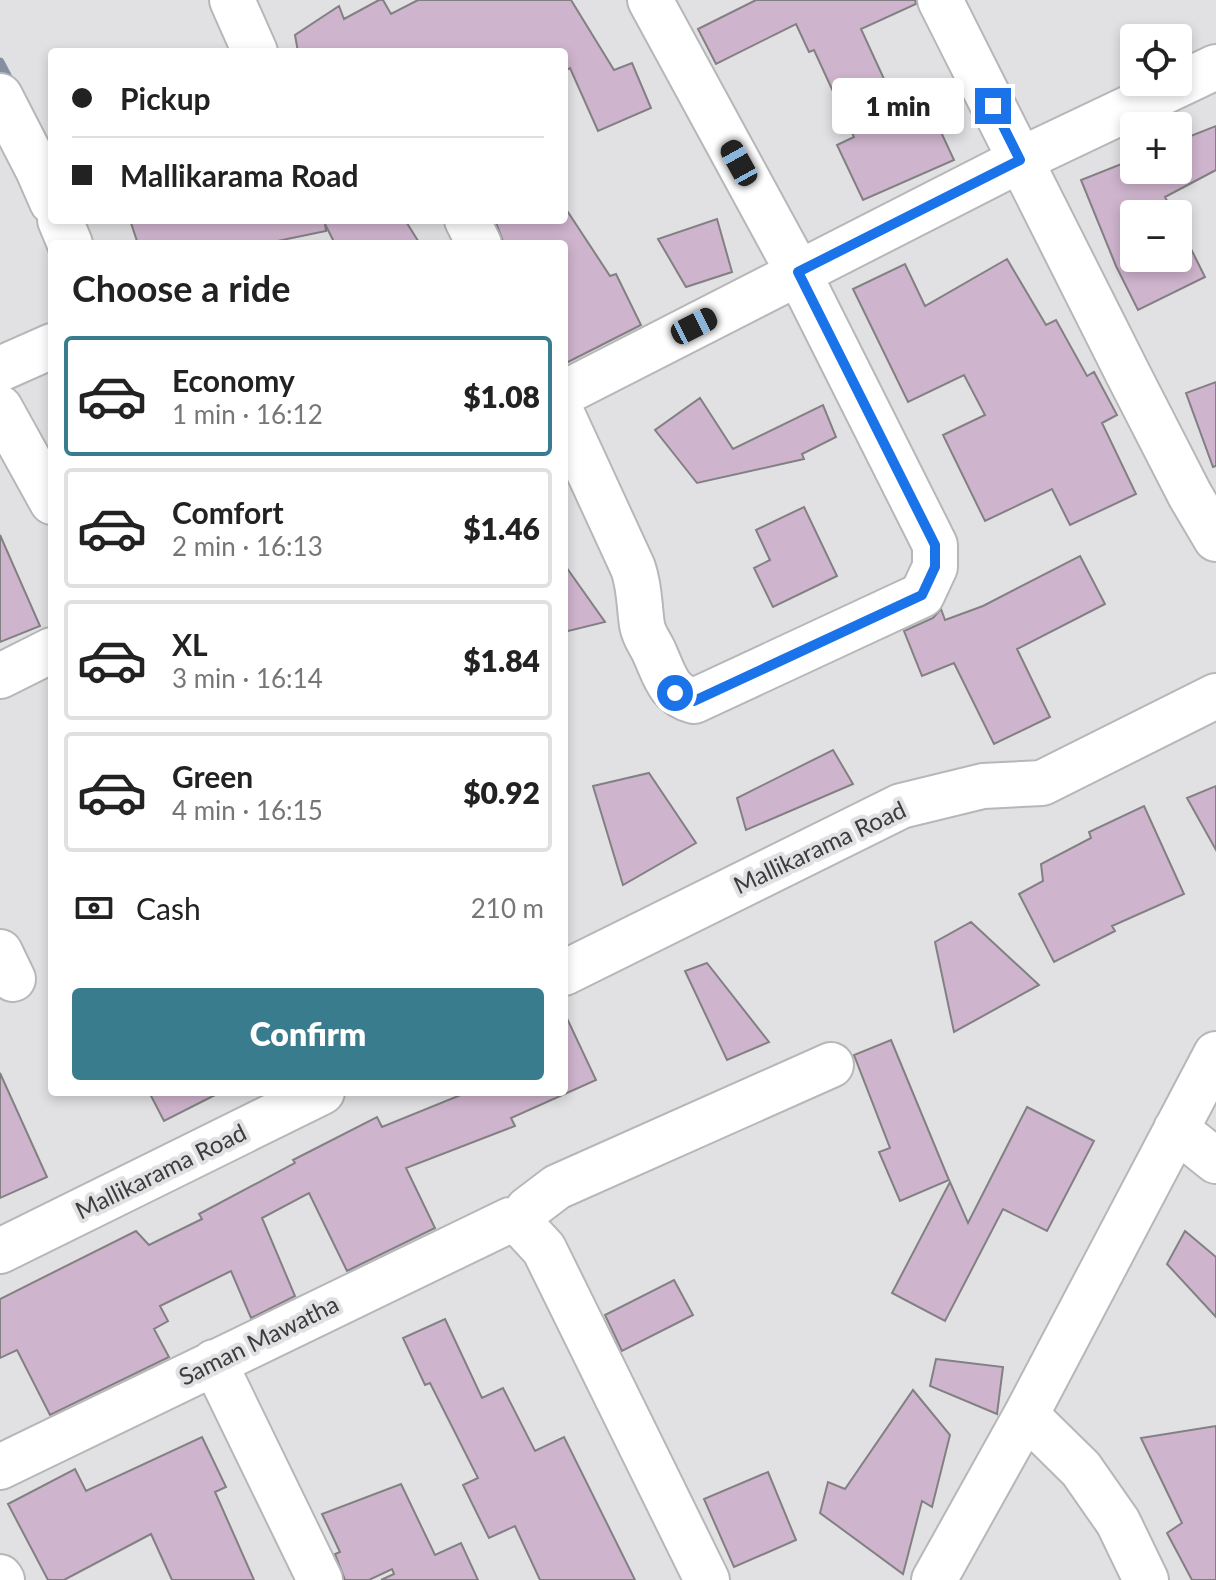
<!DOCTYPE html>
<html lang="en">
<head>
<meta charset="utf-8">
<style>
	:root { --surface:#fff; --page:#f2f2f2; --text:#222; --muted:#767676; --line:#e0e0e0; --accent:#397c8d }
	body { margin:0; font-family:Lato,sans-serif; background:var(--page); color:var(--text); height:100vh; display:flex; flex-direction:column; font-size:30px; white-space:nowrap }
	* { box-sizing:border-box; margin:0 }
	p { font-size:26px; color:var(--muted) }
	.icon { flex:none; width:44px; height:44px; fill:none; stroke:currentColor; stroke-width:2; stroke-linecap:round; stroke-linejoin:round }
	.map { position:relative; flex:1; overflow:hidden }
	.details { position:absolute; left:48px; top:240px; width:520px; height:856px; display:flex; flex-direction:column; background:var(--surface); border-radius:8px; box-shadow:0 4px 12px #0003 }
	.details>* { flex:none }
	.top-card { position:absolute; left:48px; top:48px; width:520px; height:176px; border-radius:8px; box-shadow:0 4px 12px #0003; display:grid; align-content:center; height:176px; padding:0 24px; background:var(--surface) }
	.tools { position:absolute; left:1120px; top:24px; display:grid; gap:16px }
	.tools a { display:grid; place-items:center; width:72px; height:72px; border-radius:8px; background:var(--surface); box-shadow:0 4px 12px #0003; font-size:40px }
	.end { position:absolute; width:36px; height:36px; margin:-18px; border:10px solid #1a73e8; background:#fff; box-shadow:0 0 0 4px #fff }
	.from { border-radius:50% }
	.bubble { position:absolute; height:56px; border-radius:8px; background:var(--surface); box-shadow:0 4px 12px #0003; font-size:26px; font-weight:800; line-height:56px; text-align:center }
	.car { position:absolute; width:24px; height:48px; margin:-24px -12px; border-radius:10px; box-shadow:0 0 6px 2px #0007; background:linear-gradient(#222 24%,#8ab4d8 0 40%,#222 0 76%,#8ab4d8 0 86%,#222 0) }
	.top-card b { display:flex; align-items:center; gap:28px; height:76px; font-size:30px }
	.top-card b+b { border-top:2px solid var(--line) }
	.top-card i { width:20px; height:20px; background:var(--text) }
	ul { padding:0; list-style:none }
	li { display:flex; align-items:center; gap:24px; height:120px; margin:0 16px 12px; padding:0 8px; border:4px solid var(--line); border-radius:8px }
	li div { flex:1 }
	li b { display:block; font-size:30px }
	li em { font-style:normal; font-weight:800 }
	li.current { border-color:var(--accent) }
	li>.icon { width:72px; height:72px; stroke-width:1.5 }
	h2 { padding:0 24px; font-size:36px; line-height:96px }
	.pay { display:flex; align-items:center; gap:20px; height:88px; padding:0 24px; font-size:30px }
	.pay p { margin-inline-start:auto }
	.cta { display:flex; gap:16px; margin-top:auto; padding:16px 24px }
	.cta a { flex:1; height:92px; border-radius:8px; background:var(--accent); color:#fff; font-size:32px; font-weight:800; line-height:92px; text-align:center }
	.map>svg:first-child { display:block }
	.lines { fill:none; stroke-linecap:round; stroke-linejoin:round }
	.stream { stroke:#848fa4; stroke-width:9 }
	.building { fill:#ceb4cd; stroke:#828082; stroke-width:2 }
	.minor-casing { stroke:#b7b7ba; stroke-width:48 }
	.minor { stroke:#fff; stroke-width:44 }
	.route { stroke:#1a73e8; stroke-width:10 }
	.labels { text-anchor:middle; stroke-width:8; stroke-linejoin:round; paint-order:stroke }
	.street-label { font-size:24px; fill:#3c3c3e; stroke:#e1e1e4 }
</style>
</head>
<body>
<div class="map">
<svg width="1216" height="1580" viewBox="0 0 1216 1580">
	<rect width="100%" height="100%" fill="#e1e1e4"/>
	<g class="lines">
		<path class="stream" d="M0,62L13,87"/>
	</g>
	<path class="building" d="M379,0H383L391,14L418,0H571L614,70L632,63L651,108L598,131L570,68L564,72V52H298L295,35L339,6L344,19Z
		M756,0H915L916,4L861,29L901,116L928,104L954,160L863,200L837,145L854,137L814,50L809,52L796,24L716,64L698,29Z
		M1216,126V170L1165,197L1174,214H1134V258H1178V223L1205,277L1138,310L1116,266L1081,180L1134,159V170H1178V141Z
		M564,206L610,276L616,274L641,325L564,364V244H504L495,220H564Z
		M717,219L732,272L686,287L658,239Z
		M130,220H405L420,244H335L325,224L326,231L263,244H138Z
		M1007,259L1046,325L1056,320L1087,376L1094,372L1117,415L1102,423L1136,494L1070,525L1052,489L985,521L943,435L985,415L964,375L908,402L853,289L905,264L925,306Z
		M1216,382V466L1213,467L1186,393Z
		M700,398L733,449L823,405L836,437L802,454L804,459L697,483L655,430Z
		M804,507L837,576L773,607L754,568L770,560L756,530Z
		M0,535L40,626L0,642Z
		M1080,556L1105,604L1017,649L1050,717L994,744L954,663L922,676L904,631L933,618L941,609L945,620L983,606Z
		M564,564L605,622L564,632Z
		M833,750L853,784L746,830L737,798Z
		M649,773L696,843L623,885L593,786Z
		M1216,786V850L1187,798Z
		M1144,806L1184,894L1112,926L1115,931L1054,962L1019,894L1043,881L1041,864L1091,838L1089,832Z
		M971,922L1039,985L954,1032L935,942Z
		M707,963L769,1042L727,1060L685,971Z
		M564,1012L596,1080L511,1118L515,1126L406,1168L435,1228L347,1271L309,1193L262,1218L295,1296L251,1318L231,1271L160,1306L168,1321L154,1329L169,1357L50,1415L17,1350L0,1358V1299L136,1231L149,1245L202,1219L199,1214L295,1163L293,1160L377,1117L382,1127L468,1092H564Z
		M891,1040L949,1180L900,1201L879,1152L890,1148L854,1055Z
		M0,1073L47,1177L0,1198Z
		M149,1092H221L164,1121Z
		M1027,1107L1094,1141L1047,1231L1003,1209L945,1321L892,1293L950,1182L968,1223Z
		M1185,1231L1216,1257V1317L1167,1264Z
		M674,1280L693,1315L622,1351L605,1315Z
		M445,1319L482,1398L503,1388L535,1451L564,1437L635,1580H540L515,1526L489,1538L463,1485L478,1478L430,1383L425,1385L403,1338Z
		M936,1359L1003,1367L997,1414L930,1386Z
		M913,1390L950,1435L932,1507L922,1501L903,1574L820,1513L828,1482L845,1489Z
		M1216,1426V1580H1192L1167,1533L1182,1523L1141,1438Z
		M202,1437L226,1487L215,1492L254,1580H172L151,1534L64,1580H48L8,1504L75,1469L86,1491Z
		M768,1472L796,1540L734,1567L704,1499Z
		M401,1484L435,1555L461,1543L478,1580H381L394,1574L392,1569L369,1580H345L335,1554L340,1552L322,1514Z"/>
	<g class="lines">
		<defs>
			<path id="minor" d="M232,0L255,52
				M940,0L1128,374L1190,495L1216,539
				M0,96L38,170L52,202
				M60,220L70,244
				M467,220L479,244
				M0,369L52,346
				M564,393L1020,160L1216,67
				M0,408L52,502
				M564,418L633,568C640,588 639,605 642,625C644,637 651,644 655,654C665,676 668,694 694,701L922,595L935,567V545L798,272L650,0
				M0,676L52,650
				M0,952L13,979
				M564,973L901,806L983,786L1042,783L1216,696
				M1176,1129L1216,1161
				M519,1222L544,1249L707,1580
				M519,1222L528,1209L557,1187L831,1065
				M0,1251L322,1092
				M214,1362L320,1580
				M1026,1415L1081,1469L1118,1522L1146,1580
				M0,1467L510,1220L519,1222
				M0,1577L2,1580
				M934,1580L1026,1415L1216,1054"/>
		</defs>
		<use href="#minor" class="minor-casing"/>
		<use href="#minor" class="minor"/>
	</g>
	<g class="lines">
		<path class="route" d="M675,693L694,701L922,595L935,567V545L798,272L1020,160L993,106"/>
	</g>
	<g class="labels">
		<g class="street-label">
			<text transform="translate(820 848) rotate(-25)" y="8">Mallikarama Road</text>
			<text transform="translate(161 1172) rotate(-26)" y="8">Mallikarama Road</text>
			<text transform="translate(259 1341) rotate(-26)" y="8">Saman Mawatha</text>
		</g>
	</g>
</svg>
<div class="tools">
<a><svg class="icon" aria-label="locate" viewBox="0 0 24 24"><circle cx="12" cy="12" r="6"/><path d="M12 2v4M12 18v4M2 12h4M18 12h4"/></svg></a>
<a>+</a>
<a>−</a>
</div>
<i class="end from" style="left:675px;top:693px"></i>
<i class="end" style="left:993px;top:106px"></i>
<div class="bubble" style="left:832px;top:78px;width:132px">1 min</div>
<i class="car" style="left:739px;top:163px;rotate:331deg"></i>
<i class="car" style="left:694px;top:326px;rotate:63deg"></i>
<div class="top-card">
<b><i class="from"></i>Pickup</b>
<b><i></i>Mallikarama Road</b>
</div>
<section class="details">
<h2>Choose a ride</h2>
<ul>
<li class="current"><svg class="icon" aria-label="car" viewBox="0 0 24 24"><path d="M5 17H2v-5l4-1 3-4h7l3 4 3 1v5h-3M9 17h6M6 11h13"/><circle cx="7" cy="17" r="2"/><circle cx="17" cy="17" r="2"/></svg><div><b>Economy</b><p>1 min · 16:12</p></div><em>$1.08</em></li>
<li><svg class="icon" aria-label="car" viewBox="0 0 24 24"><path d="M5 17H2v-5l4-1 3-4h7l3 4 3 1v5h-3M9 17h6M6 11h13"/><circle cx="7" cy="17" r="2"/><circle cx="17" cy="17" r="2"/></svg><div><b>Comfort</b><p>2 min · 16:13</p></div><em>$1.46</em></li>
<li><svg class="icon" aria-label="car" viewBox="0 0 24 24"><path d="M5 17H2v-5l4-1 3-4h7l3 4 3 1v5h-3M9 17h6M6 11h13"/><circle cx="7" cy="17" r="2"/><circle cx="17" cy="17" r="2"/></svg><div><b>XL</b><p>3 min · 16:14</p></div><em>$1.84</em></li>
<li><svg class="icon" aria-label="car" viewBox="0 0 24 24"><path d="M5 17H2v-5l4-1 3-4h7l3 4 3 1v5h-3M9 17h6M6 11h13"/><circle cx="7" cy="17" r="2"/><circle cx="17" cy="17" r="2"/></svg><div><b>Green</b><p>4 min · 16:15</p></div><em>$0.92</em></li>
</ul>
<div class="pay"><svg class="icon" aria-label="cash" viewBox="0 0 24 24"><path d="M3 7h18v10H3z"/><circle cx="12" cy="12" r="2"/></svg>Cash<p>210 m</p></div>
<div class="cta"><a>Confirm</a></div>
</section>
</div>
</body>
</html>
